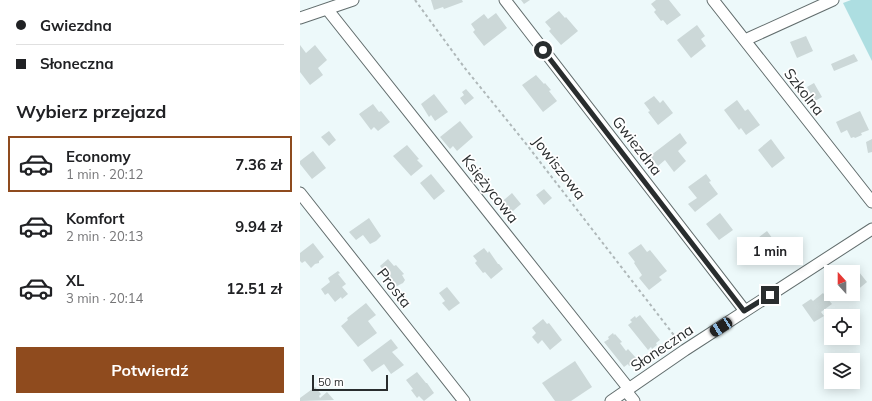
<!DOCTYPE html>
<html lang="pl">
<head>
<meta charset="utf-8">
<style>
	:root { --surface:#fff; --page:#f6f6f6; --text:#202124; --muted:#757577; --line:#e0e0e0; --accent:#8f4b1e }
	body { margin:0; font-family:Mulish,sans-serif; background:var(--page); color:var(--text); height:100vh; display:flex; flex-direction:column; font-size:15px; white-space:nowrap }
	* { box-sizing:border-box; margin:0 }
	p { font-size:13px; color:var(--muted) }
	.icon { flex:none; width:22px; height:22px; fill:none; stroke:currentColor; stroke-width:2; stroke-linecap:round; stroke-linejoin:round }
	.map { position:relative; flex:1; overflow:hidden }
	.details { display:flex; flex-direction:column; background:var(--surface); width:300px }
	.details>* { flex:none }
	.hud { display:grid; align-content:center; height:88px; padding:0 16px; background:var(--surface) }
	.needle { width:26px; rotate:339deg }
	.buttons { position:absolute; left:524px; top:265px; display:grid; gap:8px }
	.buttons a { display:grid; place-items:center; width:36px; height:36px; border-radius:0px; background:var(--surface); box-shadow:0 2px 10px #0003; font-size:20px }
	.scale { position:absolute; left:12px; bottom:10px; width:76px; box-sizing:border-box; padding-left:4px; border:2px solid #292d2e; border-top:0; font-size:11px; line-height:14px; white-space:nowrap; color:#292d2e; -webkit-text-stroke:3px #fff; paint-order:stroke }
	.end { position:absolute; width:18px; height:18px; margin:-9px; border:5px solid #292d2e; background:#fff; box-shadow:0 0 0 2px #fff }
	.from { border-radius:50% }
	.bubble { position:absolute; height:28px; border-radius:0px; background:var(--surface); box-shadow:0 2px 10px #0003; font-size:13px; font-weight:700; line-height:28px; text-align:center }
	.car { position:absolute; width:12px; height:24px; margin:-12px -6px; border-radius:5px; box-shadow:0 0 3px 1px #0007; background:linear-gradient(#222 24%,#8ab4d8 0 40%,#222 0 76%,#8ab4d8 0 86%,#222 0) }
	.hud b { display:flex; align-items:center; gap:14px; height:38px; font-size:15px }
	.hud b+b { border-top:1px solid var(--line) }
	.hud i { width:10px; height:10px; background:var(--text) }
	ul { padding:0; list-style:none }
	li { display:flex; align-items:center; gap:12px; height:56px; margin:0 8px 6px; padding:0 8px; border:2px solid transparent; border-radius:0px }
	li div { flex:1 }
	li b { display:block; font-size:15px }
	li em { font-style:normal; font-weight:700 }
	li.selected { border-color:var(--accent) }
	li>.icon { width:36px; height:36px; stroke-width:1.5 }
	h2 { padding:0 16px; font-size:18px; line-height:48px }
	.primary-button { display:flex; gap:8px; margin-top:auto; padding:8px 16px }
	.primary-button a { flex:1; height:46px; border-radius:0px; background:var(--accent); color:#fff; font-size:16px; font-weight:700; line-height:46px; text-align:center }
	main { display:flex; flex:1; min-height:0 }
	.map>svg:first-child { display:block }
	.green { fill:#addee1 }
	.building { fill:#ccd8d8 }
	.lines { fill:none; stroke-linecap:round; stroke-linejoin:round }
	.minor-casing { stroke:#626d6d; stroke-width:13 }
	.path { stroke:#afb8b9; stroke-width:2; stroke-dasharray:3 3; stroke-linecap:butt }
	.minor { stroke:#fff; stroke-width:11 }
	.route { stroke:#292d2e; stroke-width:5 }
	.labels { text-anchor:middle; stroke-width:3.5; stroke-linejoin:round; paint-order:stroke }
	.street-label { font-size:15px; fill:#292d2e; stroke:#fff }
</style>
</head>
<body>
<main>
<section class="details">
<div class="hud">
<b><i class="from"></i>Gwiezdna</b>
<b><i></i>Słoneczna</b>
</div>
<h2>Wybierz przejazd</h2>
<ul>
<li class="selected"><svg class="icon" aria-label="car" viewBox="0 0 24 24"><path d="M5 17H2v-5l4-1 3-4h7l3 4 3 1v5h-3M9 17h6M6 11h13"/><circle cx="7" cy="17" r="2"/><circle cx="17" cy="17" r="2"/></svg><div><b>Economy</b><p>1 min · 20:12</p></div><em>7.36 zł</em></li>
<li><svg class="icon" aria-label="car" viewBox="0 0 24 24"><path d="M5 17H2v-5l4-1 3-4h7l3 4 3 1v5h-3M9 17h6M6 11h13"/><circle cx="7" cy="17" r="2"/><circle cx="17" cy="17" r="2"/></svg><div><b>Komfort</b><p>2 min · 20:13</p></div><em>9.94 zł</em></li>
<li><svg class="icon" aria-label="car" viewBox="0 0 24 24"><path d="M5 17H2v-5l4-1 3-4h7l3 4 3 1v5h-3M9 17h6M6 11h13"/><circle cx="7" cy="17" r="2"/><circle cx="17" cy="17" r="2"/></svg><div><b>XL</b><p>3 min · 20:14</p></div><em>12.51 zł</em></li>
</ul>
<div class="primary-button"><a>Potwierdź</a></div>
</section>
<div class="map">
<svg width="572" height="401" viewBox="0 0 572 401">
	<rect width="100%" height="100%" fill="#edf9fa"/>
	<path class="green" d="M551,0H572V61L543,3Z"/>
	<path class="building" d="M131,0H162L163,2L144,9L143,7L134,10Z
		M221,0H230L224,4Z
		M356,0H369L381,15L367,25L363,20L361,21L354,12L356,10L351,4Z
		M259,11L265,18L266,17L278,31L261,45L249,31L251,29L245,22Z
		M196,13L207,28L184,46L173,32L175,30L171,24L184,14L188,19Z
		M397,25L405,36L401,39L406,46L391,58L377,40Z
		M506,36L513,51L497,58L490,42Z
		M0,45L6,53L15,45L27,60L18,68L23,75L10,85L0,72Z
		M554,54L558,61L534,71L531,64Z
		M236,75L244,84L245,83L251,90L249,91L257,101L243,112L222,85Z
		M514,83L522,97L515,101L507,87Z
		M166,89L174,98L165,105L160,98L164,95L162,92Z
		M134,94L148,112L135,121L131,115L129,117L121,104Z
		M354,96L360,103L363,100L373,113L358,125L348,112L350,111L344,103Z
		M437,100L445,111L448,109L460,125L446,135L441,128L439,130L424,110Z
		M73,104L79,112L81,111L90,122L78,131L74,127L71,130L59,114Z
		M560,111L569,130L561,133L562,135L555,138L554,137L551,138L547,130L541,133L536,122Z
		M160,121L173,137L157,151L153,146L150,149L140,137Z
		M29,131L36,140L29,146L21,137Z
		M380,133L387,143L378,151L386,161L374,172L365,160L358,166L350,156Z
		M471,139L485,158L472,168L458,150Z
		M572,139V152L568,153L566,142Z
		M107,145L119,159L117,160L123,166L111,176L93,156Z
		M13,151L26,168L12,179L0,164V161Z
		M131,174L145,191L134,200L120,183Z
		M406,174L411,181L409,182L418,194L395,212L388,204L397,198L388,187Z
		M244,189L252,198L244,205L236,195Z
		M212,193L221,204L207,216L198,205Z
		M420,213L433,230L419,240L406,224Z
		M69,218L81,236L76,241L70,244L63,235L56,240L49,232Z
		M467,231L478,246L465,256L463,252L460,254L456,248L458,246L454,241Z
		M13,243L24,257L19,261V263L15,264L11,268L5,261L2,263L0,261V253Z
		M341,244L347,252L350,250L367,271L359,277L362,280L349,290L339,278L342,275L334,263L335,262L328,253Z
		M184,248L188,253L189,251L198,264H199L203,269L191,279L185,272L183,273L175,263L177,261L173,256Z
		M88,259L94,266L96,265L104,274L102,275L105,280L103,283L95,287L80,266Z
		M38,271L40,273L38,274L46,284L42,287L48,294L42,299L41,297L35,302L28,293L25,295L21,289L30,282L28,278Z
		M559,272L567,282L550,296L549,294H553V275Z
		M147,287L160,303L149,311L142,303L145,301L139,293Z
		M523,293L532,304L521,312L524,316L514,322L502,305L511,299L513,301Z
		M66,303L76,315L68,321L77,333L58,347L41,326L48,320L47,318Z
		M340,315L360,340L356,343L357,345L352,349L351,347L348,350L328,325L332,322L330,320L335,316L336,318Z
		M243,319L247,324L249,323L262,340L250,350L242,340L238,344L232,337L236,333L232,328Z
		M313,333L314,335L315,334L322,342L320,343L326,351L328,349L336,358L333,360L335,362L329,366L328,364L324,367L304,342L309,339L308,337Z
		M91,339L98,348L92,352L104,365L91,374L84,364L72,372L63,360Z
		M275,361L292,387L271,401H255L242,383Z
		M117,372L126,383H127L134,393L124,401L119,396L117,398L111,390L113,389L106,380Z
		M15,387L21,394L19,396L20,398L27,392L34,400L0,401V398Z"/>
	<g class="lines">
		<defs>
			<path id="minor" d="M205,0L445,311
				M413,0L572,202
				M27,9L329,389
				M0,18L53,0
				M445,40L533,0
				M0,193L164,401
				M326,391L334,401
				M311,401L385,350L572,229"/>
		</defs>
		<use href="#minor" class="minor-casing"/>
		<path class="path" d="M115,0L164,67L227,145L380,343"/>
		<use href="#minor" class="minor"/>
	</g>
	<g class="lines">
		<path class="route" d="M243,50L444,311L470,295"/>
	</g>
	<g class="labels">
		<g class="street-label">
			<text transform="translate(504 92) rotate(52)" y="5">Szkolna</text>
			<text transform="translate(337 146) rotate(52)" y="5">Gwiezdna</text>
			<text transform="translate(259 168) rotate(52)" y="5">Jowiszowa</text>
			<text transform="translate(190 189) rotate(52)" y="5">Księżycowa</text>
			<text transform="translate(94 288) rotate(52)" y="5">Prosta</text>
			<text transform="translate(362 348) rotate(-34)" y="5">Słoneczna</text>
		</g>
	</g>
</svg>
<div class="buttons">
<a><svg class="needle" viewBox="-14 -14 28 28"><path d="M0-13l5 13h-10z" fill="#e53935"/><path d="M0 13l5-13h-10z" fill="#757577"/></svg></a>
<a><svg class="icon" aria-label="locate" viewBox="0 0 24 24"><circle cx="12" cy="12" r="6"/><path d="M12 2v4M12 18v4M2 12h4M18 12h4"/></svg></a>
<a><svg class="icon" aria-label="layers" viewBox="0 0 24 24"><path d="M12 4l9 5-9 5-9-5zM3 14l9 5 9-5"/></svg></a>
</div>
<div class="scale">50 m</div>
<i class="end from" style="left:243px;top:50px"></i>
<i class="end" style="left:470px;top:295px"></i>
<div class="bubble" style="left:437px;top:237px;width:66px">1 min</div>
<i class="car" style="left:421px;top:327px;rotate:237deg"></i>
</div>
</main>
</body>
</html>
